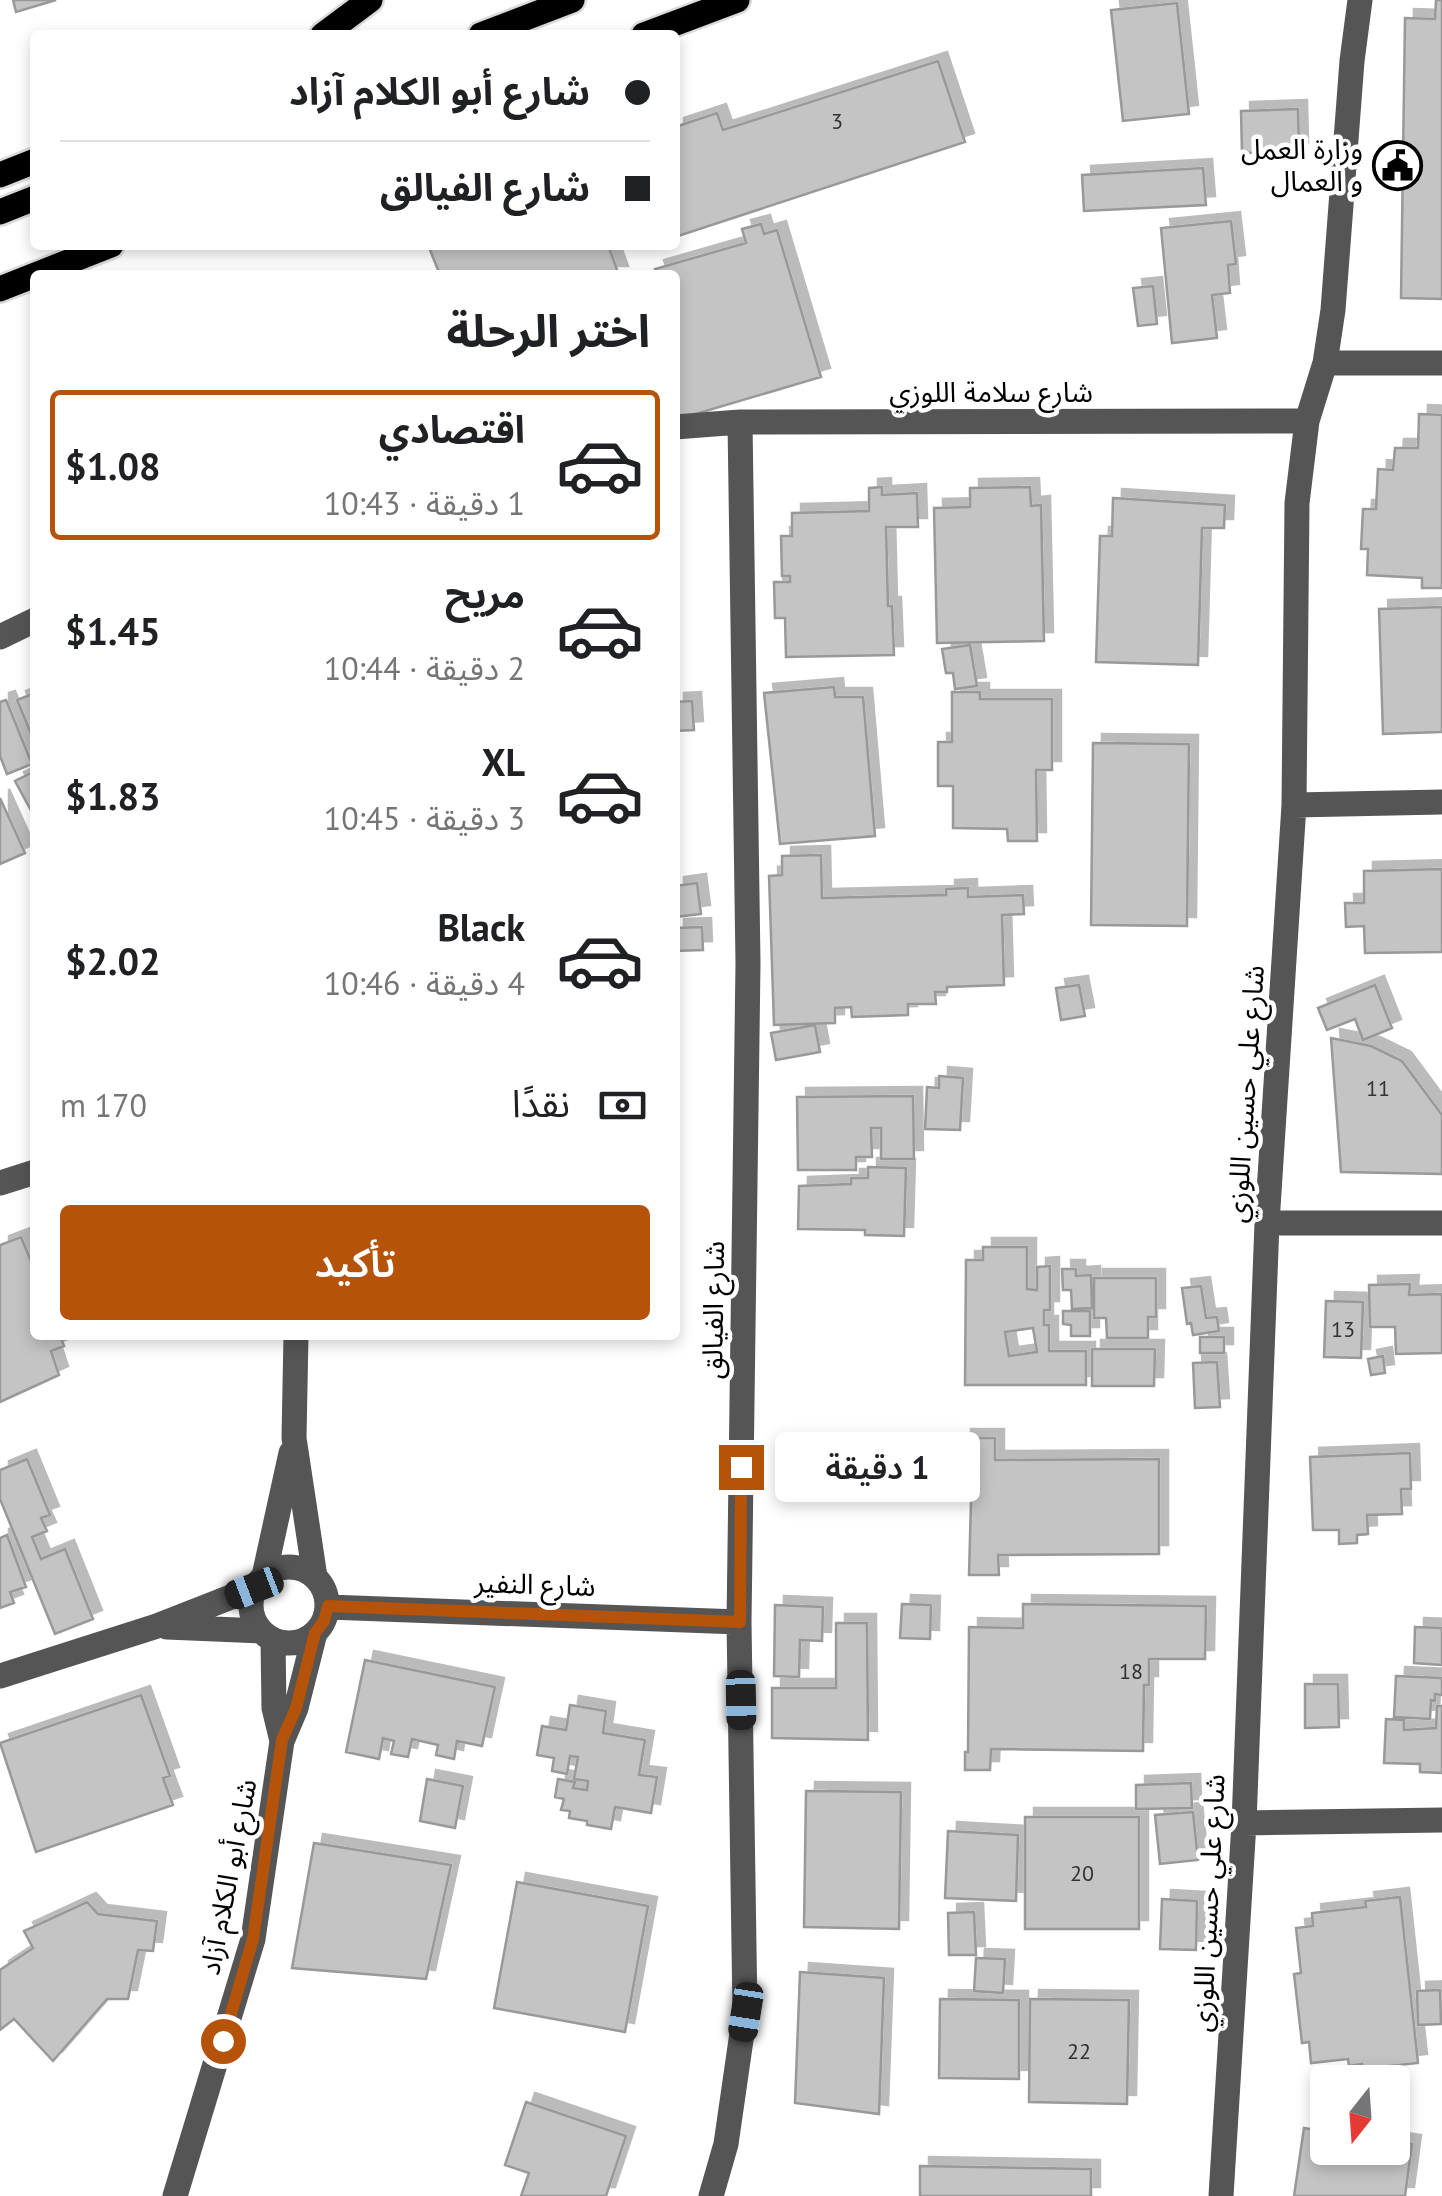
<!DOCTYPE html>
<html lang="ar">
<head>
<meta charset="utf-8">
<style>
	:root { --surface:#fff; --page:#f2f2f2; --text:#202124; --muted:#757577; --line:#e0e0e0; --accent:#b45309 }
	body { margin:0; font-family:"PT Sans","Noto Sans Arabic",sans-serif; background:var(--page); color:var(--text); direction:rtl; height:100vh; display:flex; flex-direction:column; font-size:38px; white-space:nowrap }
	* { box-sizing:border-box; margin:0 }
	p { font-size:32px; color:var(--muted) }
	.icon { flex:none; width:55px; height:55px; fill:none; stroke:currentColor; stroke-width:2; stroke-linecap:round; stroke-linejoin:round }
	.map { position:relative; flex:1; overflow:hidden; direction:ltr }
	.sheet { position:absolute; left:30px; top:270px; width:650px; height:1070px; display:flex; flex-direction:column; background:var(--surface); border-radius:10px; box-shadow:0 5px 15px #0003; direction:rtl }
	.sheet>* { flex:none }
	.hud { position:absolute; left:30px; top:30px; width:650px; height:220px; border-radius:10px; box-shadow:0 5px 15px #0003; direction:rtl; display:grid; align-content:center; height:220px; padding:0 30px; background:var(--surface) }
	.needle { width:65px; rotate:197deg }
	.buttons { position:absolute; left:1310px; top:2065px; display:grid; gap:20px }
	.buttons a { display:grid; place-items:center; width:100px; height:100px; border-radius:10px; background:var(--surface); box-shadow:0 5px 15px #0003; font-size:50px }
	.end { position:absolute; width:45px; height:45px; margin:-22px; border:12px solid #b45309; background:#fff; box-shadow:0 0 0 5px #fff }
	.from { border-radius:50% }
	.bubble { position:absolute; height:70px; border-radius:10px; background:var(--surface); box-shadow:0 5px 15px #0003; font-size:32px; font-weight:600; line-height:70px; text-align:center; direction:rtl }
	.car { position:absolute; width:30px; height:60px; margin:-30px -15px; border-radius:12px; box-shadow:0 0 8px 2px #0007; background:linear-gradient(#222 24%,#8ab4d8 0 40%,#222 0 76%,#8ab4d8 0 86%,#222 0) }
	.hud b { display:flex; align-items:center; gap:35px; height:95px; font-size:38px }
	.hud b+b { border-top:2px solid var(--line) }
	.hud i { width:25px; height:25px; background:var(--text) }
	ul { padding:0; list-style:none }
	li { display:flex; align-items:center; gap:30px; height:150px; margin:0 20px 15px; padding:0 10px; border:5px solid transparent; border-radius:10px }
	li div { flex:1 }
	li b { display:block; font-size:38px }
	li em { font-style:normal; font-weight:600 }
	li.current { border-color:var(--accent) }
	li>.icon { width:90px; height:90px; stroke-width:1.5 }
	h2 { padding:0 30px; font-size:45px; line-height:120px }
	.pay { display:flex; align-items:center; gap:25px; height:110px; padding:0 30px; font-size:38px }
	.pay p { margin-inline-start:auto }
	.action { display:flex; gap:20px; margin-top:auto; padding:20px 30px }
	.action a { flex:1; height:115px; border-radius:10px; background:var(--accent); color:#fff; font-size:40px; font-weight:600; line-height:115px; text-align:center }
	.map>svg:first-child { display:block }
	.building { fill:#c4c4c4; stroke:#999; stroke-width:2.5; fill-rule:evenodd; filter:url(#shadow) }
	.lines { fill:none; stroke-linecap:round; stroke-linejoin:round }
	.major-casing { stroke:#dbdbdb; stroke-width:30 }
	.minor { stroke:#555; stroke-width:25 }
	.major { stroke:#000; stroke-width:25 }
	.route { stroke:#b45309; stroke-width:12 }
	.labels { text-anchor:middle; stroke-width:9; stroke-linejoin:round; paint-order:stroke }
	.number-label { font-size:22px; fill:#313131 }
	.poi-label { font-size:28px; fill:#000; stroke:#fff; text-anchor:end }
	.street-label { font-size:28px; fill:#000; stroke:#fff }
</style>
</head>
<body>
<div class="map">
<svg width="1442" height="2196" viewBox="0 0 1442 2196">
	<defs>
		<filter id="shadow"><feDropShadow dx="9" dy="-9" stdDeviation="0" flood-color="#0004"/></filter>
	</defs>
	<rect width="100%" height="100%" fill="#fff"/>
	<path class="building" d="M13,0H56L16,12Z
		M1436,0H1442V299L1401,298L1405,18L1435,19Z
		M1177,3L1189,114L1123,121L1111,10Z
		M938,61L965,142L675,237V127L717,113L723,130Z
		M1298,109L1299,152L1242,153L1241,111Z
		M1203,168L1206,205L1084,211L1082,175Z
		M1231,221L1236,264L1228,265L1230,293L1212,295L1217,338L1172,343L1161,228Z
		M761,224L764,234L777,230L821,377L675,420V275H657L655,269L746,243L742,229Z
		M428,245H608L619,275H440Z
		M1153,286L1157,324L1138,326L1133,288Z
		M1419,414L1442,415V588H1422V578L1367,575L1368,549H1361L1363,509H1376L1378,469L1393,470L1395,448H1418Z
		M882,487V495L917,493L918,527H886L888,606H892L894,655L786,657L785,618H775L774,582H790V576H782L781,536H792V513L869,511V488Z
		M1030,487L1031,506L1041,505L1044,641L937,643L934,508L970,507V488Z
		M1113,498L1225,505L1224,528H1202L1198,665L1096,662L1100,536H1112Z
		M1442,607V732L1383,734L1379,609Z
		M970,645L977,686L955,689L953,673H946L942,649Z
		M834,687L835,697H863L875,836L780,844L764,693Z
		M952,692H980V699H1052V770H1036L1037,841H1008L1007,829L953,828V786H938V742H952Z
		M35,693V744L17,700Z
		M6,700L32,764L7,774L0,756V702Z
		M692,701L694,730L675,731V702Z
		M1093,743L1189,744L1187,926L1091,925Z
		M35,771V813L33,814L15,781Z
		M0,798L25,853L0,864Z
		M821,855L822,898L946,895V889L968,888V897L1023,895L1024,914L1002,915L1004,985L947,987V992H935L936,1004H908V1015L852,1017L851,1007L835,1008V1023L774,1025L769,876L782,875V856Z
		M1442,869V952L1365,953L1364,926L1346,927L1345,903H1364V871Z
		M697,883L701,914L675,917V886Z
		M702,927L703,950L675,951V928Z
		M1079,985L1085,1016L1061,1020L1056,988Z
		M1375,985L1392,1028L1363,1040L1355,1019L1327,1030L1318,1008Z
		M815,1025L820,1052L776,1060L771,1033Z
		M1331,1038L1371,1046L1402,1061L1442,1115V1174L1341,1172Z
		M939,1076L963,1078L960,1130L925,1129L927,1087L939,1088Z
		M913,1096L914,1159H881V1128H871L872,1157H856V1170H798L797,1097Z
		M868,1167L906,1168L904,1236L865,1235V1230L798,1229L799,1186L851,1184V1178H868Z
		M21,1237L35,1271V1335H60L64,1346L51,1351L59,1375L0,1402V1245Z
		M983,1247H1027V1289L1037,1290V1267L1050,1266V1310H1044V1325H1049V1351H1086V1385H965L966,1260H983ZM1033,1328L1037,1352L1009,1356L1005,1332Z
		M1062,1269H1076V1276L1091,1275L1092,1308L1072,1309L1071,1290H1063Z
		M1094,1278H1156V1317H1148V1338H1107L1106,1318H1094Z
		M1410,1284L1409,1295L1442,1294V1353L1396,1354L1395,1327H1370L1369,1285Z
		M1201,1286L1206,1318L1217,1317L1219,1331L1193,1335L1191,1323L1187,1324L1182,1288Z
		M1326,1301L1363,1302L1361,1358L1324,1357Z
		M1063,1311H1090V1336H1071V1325L1063,1324Z
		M1200,1337H1224V1353H1200Z
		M1092,1349H1155L1154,1386H1092Z
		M1383,1356L1385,1373L1371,1375L1368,1359Z
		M1217,1362L1220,1407L1195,1408L1193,1363Z
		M962,1438H995V1460L1159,1459V1554L998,1555L999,1575H969L972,1463H962Z
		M1410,1453L1411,1489H1401L1402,1514L1367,1515L1368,1534L1357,1535V1543L1339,1544V1530H1313L1310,1457Z
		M27,1459L50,1515L41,1518L47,1531L32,1537L41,1559L65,1549L93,1619L55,1634L0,1499V1470Z
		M7,1535L26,1587L10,1592L14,1603L0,1608V1538Z
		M902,1604L931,1605L930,1639L900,1638Z
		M1023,1604L1206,1606L1205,1659H1149V1685H1144L1143,1751L991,1749L990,1770H965V1752H968L969,1627L1023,1628Z
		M775,1605L823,1607L822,1641L800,1640L799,1677L774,1676Z
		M836,1623H867L868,1740L772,1738V1688H836Z
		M1415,1627L1442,1628V1665L1414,1663Z
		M365,1660L495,1687L482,1746L457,1741L454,1759L436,1755L438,1745L412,1739L408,1757L391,1754L394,1741L383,1738L379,1759L346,1752Z
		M1396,1676L1442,1678V1695L1435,1694V1701L1431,1700L1430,1719L1394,1717Z
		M1305,1684H1338L1339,1727L1305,1728Z
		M141,1695L170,1776L163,1778L173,1805L36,1852L0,1743Z
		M570,1705L606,1711L603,1733L645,1740L639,1775L657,1777L651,1813L615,1807L611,1829L587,1825V1821L569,1818L570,1811L561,1810L564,1799L555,1797L558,1779L575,1782L573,1788L587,1790L588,1781L574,1779L578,1757L570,1756L567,1774L552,1771L554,1758L537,1755L542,1726L566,1730Z
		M1437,1706H1442V1773L1420,1772V1764L1384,1763L1386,1719L1404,1720V1730L1436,1728Z
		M427,1779L463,1786L455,1828L420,1821Z
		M1191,1783L1192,1808L1136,1809V1785Z
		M806,1791L901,1792L899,1929L804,1927Z
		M1193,1812L1198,1860L1160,1864L1155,1815Z
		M1025,1817H1139V1929H1025Z
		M948,1831L1018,1835L1016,1901L945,1898Z
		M314,1843L451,1865L426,1979L292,1968Z
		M517,1882L648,1906L625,2032L494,2008Z
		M1400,1897L1418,2063L1363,2069L1362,2064L1349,2066L1348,2059L1311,2063L1309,2042L1302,2043L1294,1974L1301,1973L1296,1928L1313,1926L1312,1913L1366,1907L1365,1901Z
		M1162,1899L1197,1901L1196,1950L1160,1949Z
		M87,1902L98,1914L157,1921L153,1951L138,1950L128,1999H107L53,2061L14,2019L0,2030V1970L33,1948L24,1931Z
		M974,1912L976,1955H949L948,1913Z
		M976,1958L1005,1959L1003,1993L974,1991Z
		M800,1972L884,1978L879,2114L795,2103Z
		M1440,1990L1441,2024L1418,2025L1417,1991Z
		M940,1999L1019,2000V2079L939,2078Z
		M1030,1999L1129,2000L1127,2104L1029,2102Z
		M526,2102L626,2136L606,2196H521L529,2173L505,2165Z
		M1304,2128L1328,2132V2148H1392V2141L1412,2144L1405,2196H1294Z
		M920,2166L1091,2169V2196H920Z"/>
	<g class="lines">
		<defs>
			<path id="major" d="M323,35L370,0
				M481,35L572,0
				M644,35L737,0
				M0,175L35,161
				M0,212L35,198
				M0,289L111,245"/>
		</defs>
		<use href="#major" class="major-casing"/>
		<path class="minor" d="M1325,363H1442
			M675,427L740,422L1307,421
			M0,637L35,620
			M1294,805L1442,802
			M0,1183L35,1172
			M1267,1223H1442
			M296,1335L294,1438L315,1577
			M251 1605a38 38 0 1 1 76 0a38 38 0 1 1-76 0Z
			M264,1576L291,1453
			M328,1607L739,1622
			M167,1627L261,1631
			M273,1640L274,1708L282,1741
			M0,1676L157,1626L254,1588
			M1244,1823L1442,1820
			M175,2196L253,1939L282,1741L296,1708L315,1633
			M711,2196L726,2144L745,2012L739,1622L748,963L740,422
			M1221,2196L1244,1823L1267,1223L1294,805L1297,503L1307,421L1325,363L1333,310L1352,61L1360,0"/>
		<use href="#major" class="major"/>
	</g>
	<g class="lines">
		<path class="route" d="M223,2041L253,1939L282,1740L296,1708L315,1633L324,1621L328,1606L740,1622L741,1467"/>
	</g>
	<defs>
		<symbol id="civic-ring" viewBox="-11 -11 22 22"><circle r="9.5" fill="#fff" stroke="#000" stroke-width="1.5"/><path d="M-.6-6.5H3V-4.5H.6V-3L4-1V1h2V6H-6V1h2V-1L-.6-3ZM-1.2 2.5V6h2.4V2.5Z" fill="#000"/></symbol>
	</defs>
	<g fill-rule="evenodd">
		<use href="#civic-ring" x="1370" y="138" width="55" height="55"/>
	</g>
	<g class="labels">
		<g class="number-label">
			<text x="837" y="129">3</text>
			<text x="1378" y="1096">11</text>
			<text x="1343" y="1337">13</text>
			<text x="1131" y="1679">18</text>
			<text x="1082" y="1881">20</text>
			<text x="1079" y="2059">22</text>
		</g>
		<g class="poi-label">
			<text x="1363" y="159">وزارة العمل<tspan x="1363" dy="32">و العمال</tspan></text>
		</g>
		<g class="street-label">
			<text x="991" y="402">شارع سلامة اللوزي</text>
			<text transform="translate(1245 1094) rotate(-86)" y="10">شارع علي حسين اللوزي</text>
			<text transform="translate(713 1310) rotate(-89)" y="10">شارع الفيالق</text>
			<text transform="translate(535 1584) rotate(2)" y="10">شارع النفير</text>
			<text transform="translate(228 1877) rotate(-79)" y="10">شارع أبو الكلام آزاد</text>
			<text transform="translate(1208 1903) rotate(-87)" y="10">شارع علي حسين اللوزي</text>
		</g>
	</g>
</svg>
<div class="buttons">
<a><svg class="needle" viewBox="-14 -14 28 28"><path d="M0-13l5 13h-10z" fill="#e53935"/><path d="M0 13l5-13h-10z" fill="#757577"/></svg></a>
</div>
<i class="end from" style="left:223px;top:2041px"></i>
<i class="end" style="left:741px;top:1467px"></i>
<div class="bubble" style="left:775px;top:1432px;width:205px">1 دقيقة</div>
<i class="car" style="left:254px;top:1588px;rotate:249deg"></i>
<i class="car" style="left:741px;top:1700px;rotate:179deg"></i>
<i class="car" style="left:746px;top:2012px;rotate:189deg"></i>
<div class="hud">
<b><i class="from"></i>شارع أبو الكلام آزاد</b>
<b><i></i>شارع الفيالق</b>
</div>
<section class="sheet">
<h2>اختر الرحلة</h2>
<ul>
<li class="current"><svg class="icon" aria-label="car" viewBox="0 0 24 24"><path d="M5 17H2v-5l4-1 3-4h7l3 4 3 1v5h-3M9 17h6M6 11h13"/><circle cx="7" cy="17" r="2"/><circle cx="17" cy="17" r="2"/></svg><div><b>اقتصادي</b><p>1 دقيقة · 10:43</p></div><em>$1.08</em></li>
<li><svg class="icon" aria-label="car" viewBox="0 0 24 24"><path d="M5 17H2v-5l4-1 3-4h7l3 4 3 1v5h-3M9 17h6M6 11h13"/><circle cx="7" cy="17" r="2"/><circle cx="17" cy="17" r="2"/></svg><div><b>مريح</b><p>2 دقيقة · 10:44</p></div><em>$1.45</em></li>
<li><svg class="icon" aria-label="car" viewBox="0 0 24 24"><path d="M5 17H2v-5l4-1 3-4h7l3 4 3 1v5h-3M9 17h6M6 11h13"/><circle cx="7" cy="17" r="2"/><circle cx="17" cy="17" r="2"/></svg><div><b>XL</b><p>3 دقيقة · 10:45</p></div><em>$1.83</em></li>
<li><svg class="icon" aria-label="car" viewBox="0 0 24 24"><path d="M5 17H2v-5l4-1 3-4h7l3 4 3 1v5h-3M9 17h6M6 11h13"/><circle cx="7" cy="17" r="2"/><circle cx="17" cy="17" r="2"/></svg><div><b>Black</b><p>4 دقيقة · 10:46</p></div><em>$2.02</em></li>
</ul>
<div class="pay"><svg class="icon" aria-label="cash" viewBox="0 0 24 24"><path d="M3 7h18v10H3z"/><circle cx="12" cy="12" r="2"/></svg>نقدًا<p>170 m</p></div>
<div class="action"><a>تأكيد</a></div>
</section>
</div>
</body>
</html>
